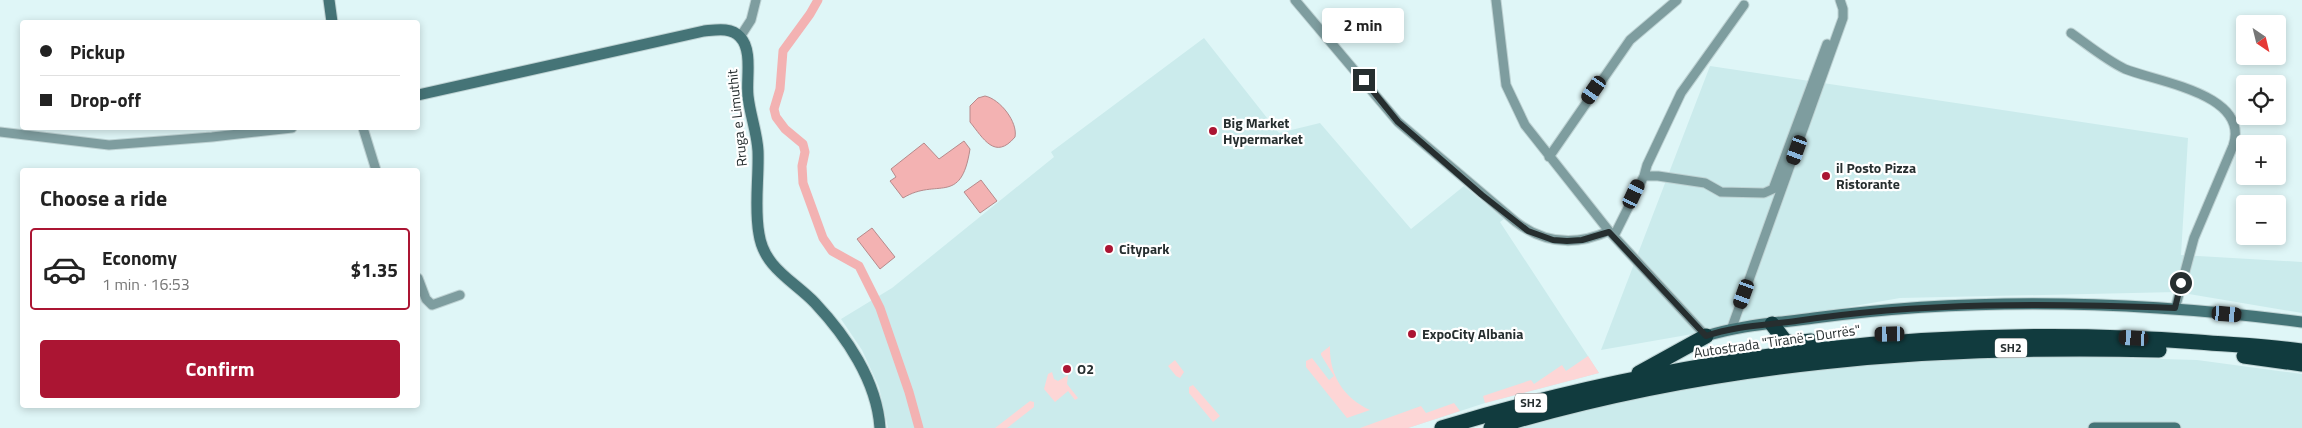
<!DOCTYPE html>
<html lang="en">
<head>
<meta charset="utf-8">
<style>
	:root { --surface:#fff; --page:#f6f6f6; --text:#222; --muted:#767676; --line:#e0e0e0; --accent:#ab1533 }
	body { margin:0; font-family:"Titillium Web",sans-serif; background:var(--page); color:var(--text); height:100vh; display:flex; flex-direction:column; font-size:19px; white-space:nowrap }
	* { box-sizing:border-box; margin:0 }
	p { font-size:16px; color:var(--muted) }
	.icon { flex:none; width:28px; height:28px; fill:none; stroke:currentColor; stroke-width:2; stroke-linecap:round; stroke-linejoin:round }
	.map { position:relative; flex:1; overflow:hidden }
	.sheet { position:absolute; left:20px; top:168px; width:400px; height:240px; display:flex; flex-direction:column; background:var(--surface); border-radius:5px; box-shadow:0 2px 8px #0003 }
	.sheet>* { flex:none }
	.top-card { position:absolute; left:20px; top:20px; width:400px; height:110px; border-radius:5px; box-shadow:0 2px 8px #0003; display:grid; align-content:center; height:110px; padding:0 20px; background:var(--surface) }
	.needle { width:32px; rotate:145deg }
	.controls { position:absolute; left:2236px; top:15px; display:grid; gap:10px }
	.controls a { display:grid; place-items:center; width:50px; height:50px; border-radius:5px; background:var(--surface); box-shadow:0 2px 8px #0003; font-size:25px }
	.end { position:absolute; width:22px; height:22px; margin:-11px; border:6px solid #262e2f; background:#fff; box-shadow:0 0 0 2px #fff }
	.from { border-radius:50% }
	.bubble { position:absolute; height:35px; border-radius:5px; background:var(--surface); box-shadow:0 2px 8px #0003; font-size:16px; font-weight:700; line-height:35px; text-align:center }
	.car { position:absolute; width:15px; height:30px; margin:-15px -8px; border-radius:6px; box-shadow:0 0 4px 1px #0007; background:linear-gradient(#222 24%,#8ab4d8 0 40%,#222 0 76%,#8ab4d8 0 86%,#222 0) }
	.top-card b { display:flex; align-items:center; gap:18px; height:48px; font-size:19px }
	.top-card b+b { border-top:1px solid var(--line) }
	.top-card i { width:12px; height:12px; background:var(--text) }
	ul { padding:0; list-style:none }
	li { display:flex; align-items:center; gap:15px; height:82px; margin:0 10px 8px; padding:0 10px; border:2px solid var(--line); border-radius:5px }
	li div { flex:1 }
	li b { display:block; font-size:19px }
	li em { font-style:normal; font-weight:700 }
	li.current { border-color:var(--accent) }
	li>.icon { width:45px; height:45px; stroke-width:1.5 }
	h2 { padding:0 20px; font-size:22px; line-height:60px }
	.primary-button { display:flex; gap:10px; margin-top:auto; padding:10px 20px }
	.primary-button a { flex:1; height:58px; border-radius:5px; background:var(--accent); color:#fff; font-size:20px; font-weight:700; line-height:58px; text-align:center }
	.map>svg:first-child { display:block }
	.built { fill:#cbebec }
	.green { fill:#fdd6d6 }
	.water { fill:#f3b2b2; stroke:#b68a8b }
	.lines { fill:none; stroke-linecap:round; stroke-linejoin:round }
	.canal { stroke:#f3b2b2; stroke-width:9 }
	.street-casing { stroke:#bed2d3; stroke-width:11 }
	.secondary-casing { stroke:#bed2d3; stroke-width:13 }
	.highway-casing { stroke:#bed2d3; stroke-width:17 }
	.street { stroke:#7e9d9f; stroke-width:9 }
	.secondary { stroke:#457477; stroke-width:11 }
	.highway { stroke:#113b3e; stroke-width:15 }
	.route { stroke:#262e2f; stroke-width:6 }
	.poi-dot { fill:#ab1533; stroke:#fff; stroke-width:2 }
	.labels { text-anchor:middle; stroke-width:4.5; stroke-linejoin:round; paint-order:stroke }
	.shield { fill:#fff; stroke:#676d6d; stroke-width:1 }
	.shield-label { font-size:12px; font-weight:bold; fill:#262e2f }
	.street-label { font-size:14px; fill:#262e2f; stroke:#fff }
	.poi-label { font-size:14px; font-weight:bold; fill:#262e2f; stroke:#fff; text-anchor:start }
</style>
</head>
<body>
<div class="map">
<svg width="2302" height="428" viewBox="0 0 2302 428">
	<rect width="100%" height="100%" fill="#dff6f7"/>
	<path class="built" d="M1204,38L1279,133L1320,123L1411,229L1464,186L1504,219L1500,222L1599,373L1485,403L1408,428H888L879,387L862,350L841,319L892,288L1054,157L1051,152Z
		M1710,66L2188,138L2181,255L2302,262V313L2177,292L1900,298L1601,350Z
		M2012,355L2197,360L2302,374V428H1521L1612,403L1725,380L1844,365Z"/>
	<path class="green" d="M1330,346C1329,374 1343,398 1370,410L1347,418L1306,367V361L1312,358L1329,380L1334,376L1321,355V353Z
		M1588,356L1599,373L1485,403L1483,396L1531,380L1534,384L1562,365L1566,371Z
		M1175,360L1184,372L1180,378L1176,376L1168,366Z
		M1052,372L1054,379L1058,381L1068,375L1067,384L1078,398L1075,400L1068,391L1055,402L1044,389L1048,374Z
		M1193,385L1220,416L1213,422L1189,393V387Z
		M1030,401L1034,402V407L1007,428H995Z
		M1454,403L1460,411L1408,428H1360L1421,406L1426,413Z"/>
	<path class="water" d="M985,96C1000,99 1018,122 1015,137C995,161 983,138 970,122V106L978,98Z
		M964,141L970,149C961,207 937,177 903,198L890,181L896,177L891,169L924,143L939,159Z
		M981,180L997,201L980,213L964,192Z
		M872,228L895,257L880,269L857,239Z"/>
	<g class="lines">
		<path class="canal" d="M818,0L810,14L783,51L780,89L774,109L776,117L785,129L803,144L805,152L802,166L803,183L823,238L832,251L859,266L880,308L909,392L919,428"/>
		<defs>
			<path id="street" d="M1295,0L1398,122L1516,222C1545,244 1576,246 1609,231
				M1496,0L1506,85L1525,125L1609,231L1706,336
				M2071,33C2088,45 2106,60 2125,69C2157,82 2251,94 2233,146L2194,238L2175,309
				M740,37L751,20L756,0
				M363,128L376,170
				M0,132L109,145L212,137L292,128
				M1549,157L1630,40L1677,0
				M1644,176L1647,165L1681,93L1744,5
				M1614,236L1644,176H1658L1705,183L1721,192L1764,193L1773,189L1827,44
				M418,278L426,299L432,305L460,295
				M1731,330L1843,18V9L1840,0"/>
			<path id="secondary" d="M329,0L332,22
				M418,95L704,31C716,30 731,27 740,37C753,50 746,79 748,96C750,115 757,132 758,151C759,179 754,207 759,234C764,268 794,281 815,303C846,336 877,381 880,428
				M1706,336C1740,325 1778,323 1814,318C1975,296 2141,301 2302,322
				M2094,428H2175"/>
			<path id="highway" d="M1772,324L1785,341L1793,343L1811,341
				M2244,356L2302,364
				M1639,373L1706,336
				M1442,428C1686,354 1943,323 2198,342C2232,345 2267,346 2302,351
				M1491,428C1709,362 1932,344 2159,350"/>
		</defs>
		<use href="#street" class="street-casing"/>
		<use href="#secondary" class="secondary-casing"/>
		<use href="#highway" class="highway-casing"/>
		<use href="#street" class="street"/>
		<use href="#secondary" class="secondary"/>
		<use href="#highway" class="highway"/>
	</g>
	<g class="lines">
		<path class="route" d="M1364,80L1398,122L1482,195L1528,231L1553,240L1567,241L1582,240L1609,232L1706,336C1734,326 1766,325 1796,321C1921,302 2049,303 2175,308L2181,283"/>
	</g>
	<g class="poi-dot">
		<circle cx="1213" cy="131" r="5"/>
		<circle cx="1826" cy="176" r="5"/>
		<circle cx="1109" cy="249" r="5"/>
		<circle cx="1412" cy="334" r="5"/>
		<circle cx="1067" cy="369" r="5"/>
	</g>
	<g class="labels">
		<g class="shield">
			<rect x="1995" y="338.5" width="32" height="19" rx="4"/>
			<rect x="1515" y="393.5" width="32" height="19" rx="4"/>
		</g>
		<g class="shield-label">
			<text x="2011" y="352">SH2</text>
			<text x="1531" y="407">SH2</text>
		</g>
		<g class="street-label">
			<text transform="translate(737 118) rotate(-96)" y="5">Rruga e Limuthit</text>
			<text transform="translate(1777 341) rotate(-8)" y="5">Autostrada "Tiranë - Durrës"</text>
		</g>
		<g class="poi-label">
			<text x="1223" y="128">Big Market<tspan x="1223" dy="16">Hypermarket</tspan></text>
			<text x="1836" y="173">il Posto Pizza<tspan x="1836" dy="16">Ristorante</tspan></text>
			<text x="1119" y="254">Citypark</text>
			<text x="1422" y="339">ExpoCity Albania</text>
			<text x="1077" y="374">O2</text>
		</g>
	</g>
</svg>
<div class="controls">
<a><svg class="needle" viewBox="-14 -14 28 28"><path d="M0-13l5 13h-10z" fill="#e53935"/><path d="M0 13l5-13h-10z" fill="#767676"/></svg></a>
<a><svg class="icon" aria-label="locate" viewBox="0 0 24 24"><circle cx="12" cy="12" r="6"/><path d="M12 2v4M12 18v4M2 12h4M18 12h4"/></svg></a>
<a>+</a>
<a>−</a>
</div>
<i class="end from" style="left:2181px;top:283px"></i>
<i class="end" style="left:1364px;top:80px"></i>
<div class="bubble" style="left:1322px;top:8px;width:82px">2 min</div>
<i class="car" style="left:1594px;top:90px;rotate:215deg"></i>
<i class="car" style="left:1797px;top:150px;rotate:200deg"></i>
<i class="car" style="left:1634px;top:194px;rotate:25deg"></i>
<i class="car" style="left:1744px;top:294px;rotate:200deg"></i>
<i class="car" style="left:2227px;top:314px;rotate:95deg"></i>
<i class="car" style="left:1890px;top:334px;rotate:269deg"></i>
<i class="car" style="left:2134px;top:338px;rotate:273deg"></i>
<div class="top-card">
<b><i class="from"></i>Pickup</b>
<b><i></i>Drop-off</b>
</div>
<section class="sheet">
<h2>Choose a ride</h2>
<ul>
<li class="current"><svg class="icon" aria-label="car" viewBox="0 0 24 24"><path d="M5 17H2v-5l4-1 3-4h7l3 4 3 1v5h-3M9 17h6M6 11h13"/><circle cx="7" cy="17" r="2"/><circle cx="17" cy="17" r="2"/></svg><div><b>Economy</b><p>1 min · 16:53</p></div><em>$1.35</em></li>
</ul>
<div class="primary-button"><a>Confirm</a></div>
</section>
</div>
</body>
</html>
